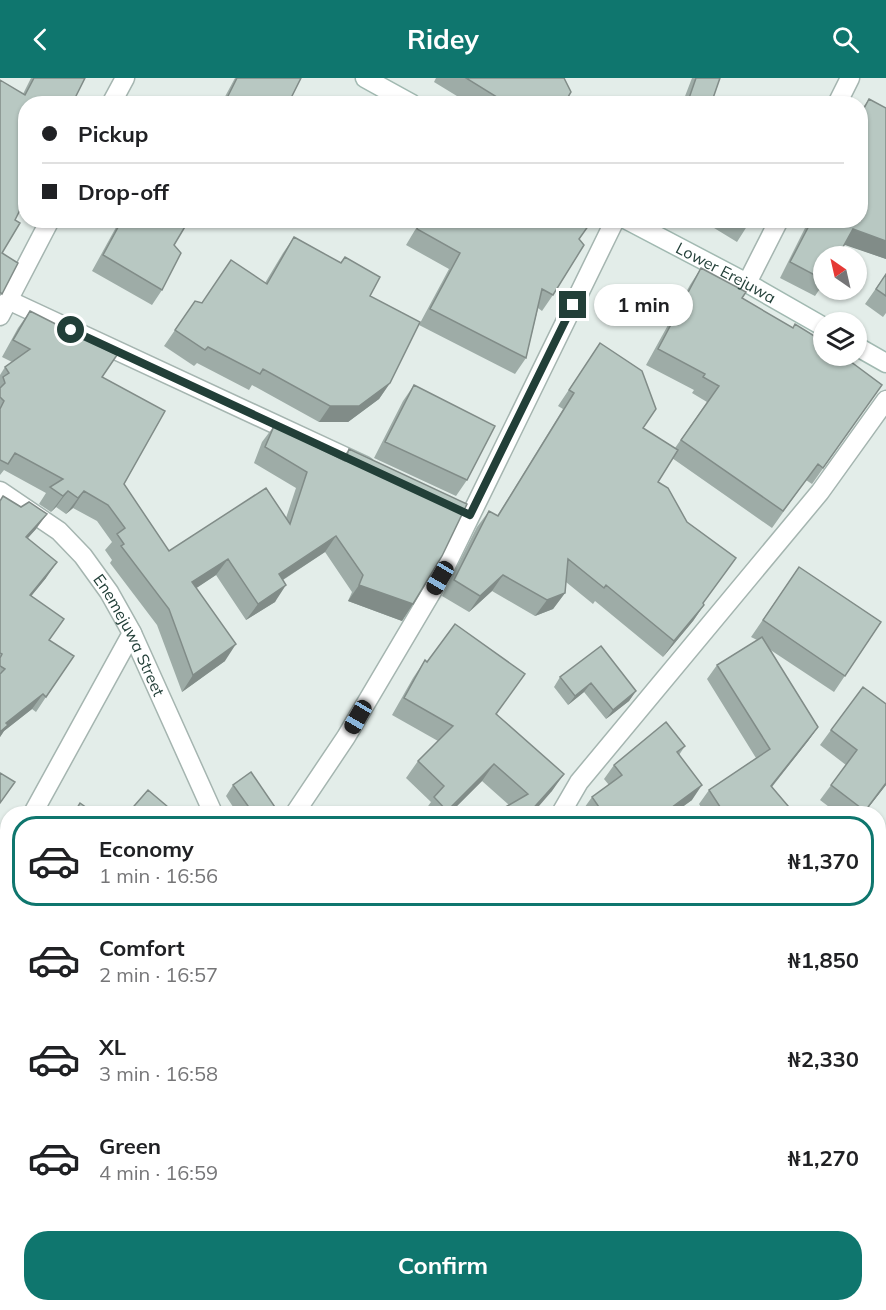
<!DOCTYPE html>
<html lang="en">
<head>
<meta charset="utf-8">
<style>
	:root { --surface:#fff; --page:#f6f6f6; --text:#202124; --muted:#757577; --line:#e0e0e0; --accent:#0f766e }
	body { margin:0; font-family:Mulish,sans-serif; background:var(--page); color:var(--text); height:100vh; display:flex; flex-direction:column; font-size:22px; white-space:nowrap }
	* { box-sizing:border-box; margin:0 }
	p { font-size:20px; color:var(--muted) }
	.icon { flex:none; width:33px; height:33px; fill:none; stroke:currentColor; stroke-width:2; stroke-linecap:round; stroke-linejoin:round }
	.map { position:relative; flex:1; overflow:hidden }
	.details { position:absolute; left:0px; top:728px; width:886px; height:506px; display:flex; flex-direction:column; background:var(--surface); border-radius:24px 24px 0 0; box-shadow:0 2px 4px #0004 }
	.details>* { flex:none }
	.top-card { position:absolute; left:18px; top:18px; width:850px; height:132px; border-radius:24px; box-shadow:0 2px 4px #0004; display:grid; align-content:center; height:132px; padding:0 24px; background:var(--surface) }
	.needle { width:39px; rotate:326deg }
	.tools { position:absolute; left:813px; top:168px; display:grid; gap:12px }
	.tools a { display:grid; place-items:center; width:54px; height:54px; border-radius:50%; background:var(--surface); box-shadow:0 2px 4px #0004; font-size:30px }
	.end { position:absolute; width:27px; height:27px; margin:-14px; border:8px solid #223f38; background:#fff; box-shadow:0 0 0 3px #fff }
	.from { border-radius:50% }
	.bubble { position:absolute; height:42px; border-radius:21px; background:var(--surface); box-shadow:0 2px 4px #0004; font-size:20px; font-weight:700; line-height:42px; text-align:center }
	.car { position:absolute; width:18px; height:36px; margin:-18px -9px; border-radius:8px; box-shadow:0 0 4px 2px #0007; background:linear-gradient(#222 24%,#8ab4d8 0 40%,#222 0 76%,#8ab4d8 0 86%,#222 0) }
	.top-card b { display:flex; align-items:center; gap:21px; height:57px; font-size:22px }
	.top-card b+b { border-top:2px solid var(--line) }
	.top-card i { width:15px; height:15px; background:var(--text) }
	ul { padding:10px 0 0; list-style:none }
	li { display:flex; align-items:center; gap:18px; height:90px; margin:0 12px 9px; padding:0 12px; border:3px solid transparent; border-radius:24px }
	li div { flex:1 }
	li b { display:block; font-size:22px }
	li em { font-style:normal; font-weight:700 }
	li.on { border-color:var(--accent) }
	li>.icon { width:54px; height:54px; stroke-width:1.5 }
	.action { display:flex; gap:12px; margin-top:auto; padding:12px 24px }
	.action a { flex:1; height:69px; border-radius:24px; background:var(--accent); color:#fff; font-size:24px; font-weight:700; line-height:69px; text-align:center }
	header { display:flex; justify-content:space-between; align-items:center; height:78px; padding:0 24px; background:var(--accent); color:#fff; font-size:27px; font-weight:700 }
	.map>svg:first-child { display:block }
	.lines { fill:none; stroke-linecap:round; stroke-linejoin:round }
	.street-casing { stroke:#a5b5b0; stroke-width:21 }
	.secondary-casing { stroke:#a1b9b1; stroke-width:21 }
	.highway-casing { stroke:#c1c9c7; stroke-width:21 }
	.street { stroke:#fff; stroke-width:18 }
	.secondary { stroke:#fff; stroke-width:18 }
	.highway { stroke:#2e6c60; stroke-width:18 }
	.wall { fill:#9eaca7 }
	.shaded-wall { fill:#818c88 }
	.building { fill:#b8c8c2; stroke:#818c88; stroke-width:1.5 }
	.route { stroke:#223f38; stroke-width:8 }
	.labels { text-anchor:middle; stroke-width:4.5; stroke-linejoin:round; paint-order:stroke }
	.street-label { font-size:16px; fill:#223f38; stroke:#f4f9f7 }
</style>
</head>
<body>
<header><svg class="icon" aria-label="back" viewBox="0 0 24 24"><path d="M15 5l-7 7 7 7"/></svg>Ridey<svg class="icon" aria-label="search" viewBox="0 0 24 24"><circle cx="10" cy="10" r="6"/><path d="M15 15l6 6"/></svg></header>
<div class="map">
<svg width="886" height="1232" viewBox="0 0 886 1232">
	<rect width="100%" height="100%" fill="#e3ede9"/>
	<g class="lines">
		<defs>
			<g id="street">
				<path d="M111,26L125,0"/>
				<path d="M837,26L850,0"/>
				<path d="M747,205L779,142"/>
				<path d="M8,222L365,388"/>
				<path d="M0,238L50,142"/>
				<path id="s1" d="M0,413L59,453L83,478L109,514L132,555L213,735"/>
				<path d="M33,735L132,555"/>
				<path d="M295,735L346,659L440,500L615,142"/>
				<path d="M561,735L579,704L820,414L886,322"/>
				<path d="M0,795L8,781"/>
				<path d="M446,1226L449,1232"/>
				<path d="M38,1232L42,1226"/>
			</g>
			<g id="secondary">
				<path d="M365,0L412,26"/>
				<path id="s2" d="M627,142L747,205L824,249"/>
				<path d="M856,268L886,285"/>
			</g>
			<path id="highway" d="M879,1067L886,1062
				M705,1232L711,1226"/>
		</defs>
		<use href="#street" class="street-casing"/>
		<use href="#secondary" class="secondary-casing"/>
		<use href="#highway" class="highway-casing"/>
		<use href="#street" class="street"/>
		<use href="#secondary" class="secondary"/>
		<use href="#highway" class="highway"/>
	</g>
	<path class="wall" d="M31,0H85L15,142L2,175V216L0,218V2L23,16Z
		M235,0H301L288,26H221Z
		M436,0H564V26H470L434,4Z
		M692,0H720L711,26H682Z
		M869,21L886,30V181L844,166L824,178V205L815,218L780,200L809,142H861V32Z
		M120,142H189L174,167L162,212L152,227L92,193Z
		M200,142H228L206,150Z
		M421,142H583L579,161L553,217L542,233L538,230L526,280L515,296L419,247L449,191L406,167Z
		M701,142H751L737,164Z
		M294,159L340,185L345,179L370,218L390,305L379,321L348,344H319L252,307L249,312L197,285L194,288L164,268L195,223L202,225L265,205L283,175Z
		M701,190L742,220L882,307L812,406L806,402L772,450L672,380L658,404L703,525L704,527L693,543L663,579L595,523L593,526L566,504L565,515L553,531L535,538L492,513L469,534L442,518L477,449L489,433L497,438L563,331L558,328L600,265L643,350L675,370L707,324L692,315L694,312L646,287L690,207Z
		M886,196V235L883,239L865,226Z
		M30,233L102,299L124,406L169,473L286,440L296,410L254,385L262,364L274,348L341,381L349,371L413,526L402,543L348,523L352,514L325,474L283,502L275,524L246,542L216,497L196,510L225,583L182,614L157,547L110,485L112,482L105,472L112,464L97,443L73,430L66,436L56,429L51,434L39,426L46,415L4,392L0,397V297L5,289L12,284L2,279L18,250Z
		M414,307L467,402L456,418L374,380L403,323Z
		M0,422L36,451L28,460L46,500L31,518L49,562L46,619L36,634L32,631L4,653L0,659Z
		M799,489L881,544L834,614L769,571L818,649L808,663L772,709L794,735H705L699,726L709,712L756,680L707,601L717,587L757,562L751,559Z
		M425,582L497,636L552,713L509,727L482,703L450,735H423L431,724L406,700L418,683L438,663L392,637L413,600Z
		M560,599L636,613L629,623L606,641L584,614L568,627L554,609Z
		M886,626V707L864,735H837L820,722L846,687L820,667L831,652Z
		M685,668L679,677L692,722L674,735H583L582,733L592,719L609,707L604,701L614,687Z
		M233,707L279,735H237L226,718Z
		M886,924V939L881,931Z
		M886,1122V1214L883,1216L879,1211V1129Z
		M0,1126L8,1138V1203L0,1197Z
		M75,1226H194L201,1232H74L72,1230Z
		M347,1226H429L425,1230L427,1232H352Z
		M488,1226H670L663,1232H483Z"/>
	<path class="shaded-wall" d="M211,142H228L206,150Z
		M853,151L886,163V181L842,166Z
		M390,305L379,321L348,344H319L330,328Z
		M68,413L56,429L51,434L63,418Z
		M84,413L73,430L66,436L78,420Z
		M47,436L36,451L15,474L26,459Z
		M336,458L325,474L267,512L279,496Z
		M228,481L216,497L180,521L192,504Z
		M57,484L46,500L19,533L30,517Z
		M503,497L492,513L469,534L480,518Z
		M286,507L275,524L246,542L258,526Z
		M359,507L413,526L402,543L348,523Z
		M565,515L553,531L535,538L547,522Z
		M704,527L693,543L663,579L674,563Z
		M236,566L225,583L182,614L193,597Z
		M591,605L584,614L568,627L575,618Z
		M636,613L629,623L606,641L613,632Z
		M43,616L32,631L4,653L0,659V653L6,645Z
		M818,649L808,663L761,722L771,708Z
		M494,686L482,703L450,735H446Z
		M564,696L552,713L533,735H529Z
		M886,705V707L864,735H863Z
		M702,707L692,722L674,735H664Z
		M886,865V873L879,877V870Z
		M8,967V971L0,979V974Z
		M886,1196L879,1206V1202Z
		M421,1226H429L427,1229L422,1232Z
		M664,1226H670L663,1232H657Z
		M853,1226H859L852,1232H846Z"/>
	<path class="building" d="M34,0H85L72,26H26V120L15,142L20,145L2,175L18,185L2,216L0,214V2L25,17Z
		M237,0H301L288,26H224Z
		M466,0H564L571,14L564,26H508Z
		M696,0H720L711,26H687Z
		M357,19L370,26H354Z
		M869,21L886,30V163L853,151L838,178H824V202L790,184L812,142H861V36Z
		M122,142H189L174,167L181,175L162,212L103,177Z
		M422,142H583L589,147L579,161L584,167L553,217L542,211L526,280L430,231L460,175L417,151Z
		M735,142H751L747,149Z
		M294,159L341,185L345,179L380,199L370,218L420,244L390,305L359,328H330L263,291L260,296L208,269L205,272L175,252L195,223L202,225L231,182L267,206Z
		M701,190L746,214L742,220L793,250L795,246L824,264V278H843L882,307L823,390L818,386L783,433L681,362L719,308L703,299L705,296L658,271Z
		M886,196V218L876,211Z
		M30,233L117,277L102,299L165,333L124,406L169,473L266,410L290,446L307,394L265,369L274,348L345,383L349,371L467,426L442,478L413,526L359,507L363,497L336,458L279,496L286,507L258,526L228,481L192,504L236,566L193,597L169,531L121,468L124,466L117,456L125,450L108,427L84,413L78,420L68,413L63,418L50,409L63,401L15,375L8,386L0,382V331L4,323L0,319V310L5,305L3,299L9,295L5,289L30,271L13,262Z
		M600,265L642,293L656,331L643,350L678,372L658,404L668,410L687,444L736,480L703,525L704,527L674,563L606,507L604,510L568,481L565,515L547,522L503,497L480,518L454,502L489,433L498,438L574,315L569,312Z
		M414,307L495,348L467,402L385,364Z
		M3,418L21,429L29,424L47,436L26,459L57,484L30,517L64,541L49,562L74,578L46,619L43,616L6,645L8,647L0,654V596L5,591L0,588V580L2,576L0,575V423Z
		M799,489L881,544L845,598L763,542Z
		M455,546L525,596L496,636L564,696L529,735H495L528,716L494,686L447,733L434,719L444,708L418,683L453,648L404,620L425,582L427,584Z
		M762,559L818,649L771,708L794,735H724L709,712L770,671L717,587Z
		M601,568L636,613L613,632L591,605L575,618L560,599Z
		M863,609L886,626V705L865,733L831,707L857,672L831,652Z
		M666,644L685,668L677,674L702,707L664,735H603L592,719L622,697L614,687Z
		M251,694L279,735H253L233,707Z
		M0,695L15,704L0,725Z
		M148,712L175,735H128Z
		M80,725L94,735H74Z
		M886,802V865L879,870V807Z
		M8,848V967L0,974V854L1,855Z
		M886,1122V1196L879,1202V1129Z
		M0,1126L8,1138V1185L0,1178Z
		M94,1226H194L201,1232H101Z
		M277,1226H300L304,1232H267Z
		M367,1226H422L427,1232H382L379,1226L371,1231Z
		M499,1226H664L657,1232H504Z
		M779,1226H853L846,1232H772Z"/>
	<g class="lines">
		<path class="route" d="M71,252L470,437L573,227"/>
	</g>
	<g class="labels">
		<g class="street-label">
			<text dy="6" stroke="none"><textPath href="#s2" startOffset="112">Lower Erejuwa</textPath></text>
			<text dy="6" stroke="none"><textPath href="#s1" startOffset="198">Enemejuwa Street</textPath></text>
		</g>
	</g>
</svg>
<div class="tools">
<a><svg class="needle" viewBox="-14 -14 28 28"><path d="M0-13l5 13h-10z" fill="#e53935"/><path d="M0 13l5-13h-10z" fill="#757577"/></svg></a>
<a><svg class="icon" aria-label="layers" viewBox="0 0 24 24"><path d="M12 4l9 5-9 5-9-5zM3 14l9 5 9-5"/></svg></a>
</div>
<i class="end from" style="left:71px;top:252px"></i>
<i class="end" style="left:573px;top:227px"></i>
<div class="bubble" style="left:594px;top:206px;width:99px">1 min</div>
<i class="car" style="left:440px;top:500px;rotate:210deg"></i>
<i class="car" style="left:358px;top:639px;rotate:210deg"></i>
<div class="top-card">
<b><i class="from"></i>Pickup</b>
<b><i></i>Drop-off</b>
</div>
<section class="details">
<ul>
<li class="on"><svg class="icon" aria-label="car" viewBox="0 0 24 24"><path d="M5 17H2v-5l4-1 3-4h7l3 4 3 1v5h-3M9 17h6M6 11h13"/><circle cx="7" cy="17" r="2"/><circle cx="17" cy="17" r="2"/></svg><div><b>Economy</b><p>1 min · 16:56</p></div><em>₦1,370</em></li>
<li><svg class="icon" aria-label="car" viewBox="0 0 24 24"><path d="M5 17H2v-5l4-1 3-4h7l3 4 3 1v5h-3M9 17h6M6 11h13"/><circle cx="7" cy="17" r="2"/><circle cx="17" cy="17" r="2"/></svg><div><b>Comfort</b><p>2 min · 16:57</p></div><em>₦1,850</em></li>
<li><svg class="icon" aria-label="car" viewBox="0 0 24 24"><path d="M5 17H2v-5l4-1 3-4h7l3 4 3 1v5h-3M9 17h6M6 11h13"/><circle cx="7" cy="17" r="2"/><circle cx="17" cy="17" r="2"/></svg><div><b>XL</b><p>3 min · 16:58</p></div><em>₦2,330</em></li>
<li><svg class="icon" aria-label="car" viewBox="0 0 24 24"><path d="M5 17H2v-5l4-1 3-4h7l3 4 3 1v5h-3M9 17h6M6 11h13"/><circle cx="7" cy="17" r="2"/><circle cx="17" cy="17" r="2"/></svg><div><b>Green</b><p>4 min · 16:59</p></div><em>₦1,270</em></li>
</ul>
<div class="action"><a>Confirm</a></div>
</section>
</div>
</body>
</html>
